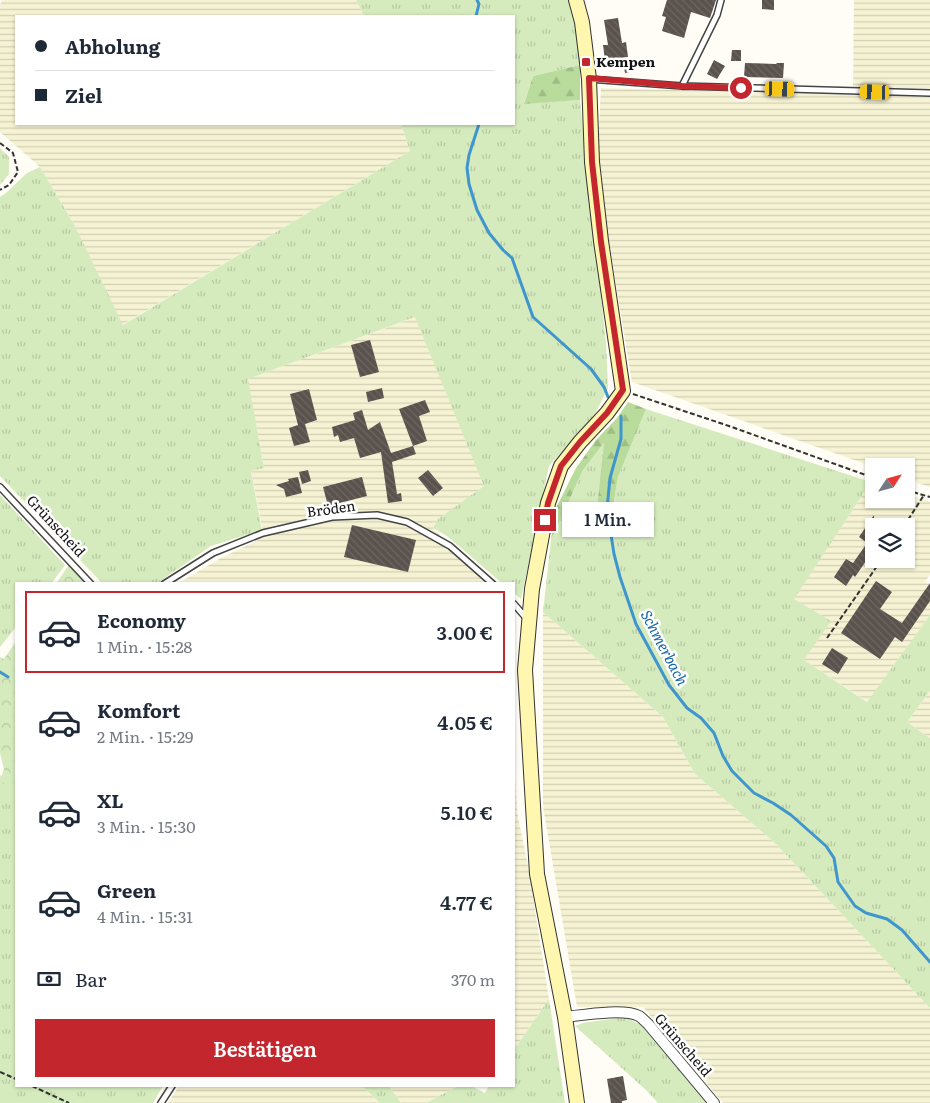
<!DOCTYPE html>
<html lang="de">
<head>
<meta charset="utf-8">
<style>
	:root { --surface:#fff; --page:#f2f2f3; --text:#1f2937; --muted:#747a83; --line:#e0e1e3; --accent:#c4262e }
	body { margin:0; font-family:Literata,serif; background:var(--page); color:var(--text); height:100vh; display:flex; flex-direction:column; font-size:19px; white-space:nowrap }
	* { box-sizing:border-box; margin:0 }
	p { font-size:16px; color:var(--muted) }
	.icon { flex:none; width:28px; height:28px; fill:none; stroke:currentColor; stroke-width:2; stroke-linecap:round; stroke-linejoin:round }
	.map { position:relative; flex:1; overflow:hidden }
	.details { position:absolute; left:15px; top:582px; width:500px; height:505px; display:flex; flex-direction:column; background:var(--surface); border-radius:0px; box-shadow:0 1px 4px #0004 }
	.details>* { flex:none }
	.hud { position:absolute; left:15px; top:15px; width:500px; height:110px; border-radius:0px; box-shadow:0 1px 4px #0004; display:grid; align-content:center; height:110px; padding:0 20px; background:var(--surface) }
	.needle { width:32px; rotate:54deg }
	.fabs { position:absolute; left:865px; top:458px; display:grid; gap:10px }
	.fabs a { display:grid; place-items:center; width:50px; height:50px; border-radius:0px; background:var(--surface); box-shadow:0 1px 4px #0004; font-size:25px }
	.end { position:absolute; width:22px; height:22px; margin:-11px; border:6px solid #c4262e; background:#fff; box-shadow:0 0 0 2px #fff }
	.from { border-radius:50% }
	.bubble { position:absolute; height:35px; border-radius:0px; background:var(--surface); box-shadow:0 1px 4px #0004; font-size:16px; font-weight:600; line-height:35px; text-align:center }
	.car { position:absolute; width:15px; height:30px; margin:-15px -8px; border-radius:6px; box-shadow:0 0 4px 1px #0007; background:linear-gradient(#f5c518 24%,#345 0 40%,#f5c518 0 76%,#345 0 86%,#f5c518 0) }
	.hud b { display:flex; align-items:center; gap:18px; height:48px; font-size:19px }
	.hud b+b { border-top:1px solid var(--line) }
	.hud i { width:12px; height:12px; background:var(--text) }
	ul { padding:9px 0 0; list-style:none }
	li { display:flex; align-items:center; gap:15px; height:82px; margin:0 10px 8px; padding:0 10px; border:2px solid transparent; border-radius:0px }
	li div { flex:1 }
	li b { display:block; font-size:19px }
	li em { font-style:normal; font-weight:600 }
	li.selected { border-color:var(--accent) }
	li>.icon { width:45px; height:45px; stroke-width:1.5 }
	.pay { display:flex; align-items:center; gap:12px; height:55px; padding:0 20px; font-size:19px }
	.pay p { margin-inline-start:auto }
	.primary-button { display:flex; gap:10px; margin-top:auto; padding:10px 20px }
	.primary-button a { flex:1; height:58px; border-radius:0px; background:var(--accent); color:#fff; font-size:20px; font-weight:600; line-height:58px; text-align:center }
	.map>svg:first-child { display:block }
	.farmland { fill:url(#farmland-rules); fill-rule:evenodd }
	.grass { fill:url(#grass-tufts) }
	.forest { fill:url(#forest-firs) }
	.park { fill:url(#park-crowns) }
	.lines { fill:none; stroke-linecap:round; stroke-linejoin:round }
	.stream { stroke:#3f96cf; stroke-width:3 }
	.building { fill:url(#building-back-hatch) }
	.lane-casing { stroke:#444; stroke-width:8 }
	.street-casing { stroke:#444; stroke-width:12 }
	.secondary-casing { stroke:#333; stroke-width:16 }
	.path { stroke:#333; stroke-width:2; stroke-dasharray:5 2.5; stroke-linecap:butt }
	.lane { stroke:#fff; stroke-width:5 }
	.street { stroke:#fff; stroke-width:10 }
	.secondary { stroke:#fff6b0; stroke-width:14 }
	.route { stroke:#c4262e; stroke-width:6 }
	.poi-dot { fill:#c4262e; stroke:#fff; stroke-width:2 }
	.labels { text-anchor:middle; stroke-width:5; stroke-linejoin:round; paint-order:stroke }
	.poi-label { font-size:14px; font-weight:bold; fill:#111; stroke:#fff; text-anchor:start }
	.street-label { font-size:14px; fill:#111; stroke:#fff }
	.water-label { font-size:15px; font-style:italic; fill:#1768a6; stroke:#fff }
</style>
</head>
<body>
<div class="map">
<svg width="930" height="1103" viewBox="0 0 930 1103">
	<defs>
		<pattern id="farmland-rules" width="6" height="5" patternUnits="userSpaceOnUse" patternTransform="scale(1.25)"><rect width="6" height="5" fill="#f6f3d4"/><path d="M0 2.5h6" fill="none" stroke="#d2cfb5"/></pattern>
		<pattern id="grass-tufts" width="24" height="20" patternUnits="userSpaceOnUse" patternTransform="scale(1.25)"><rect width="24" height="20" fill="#d5ebbd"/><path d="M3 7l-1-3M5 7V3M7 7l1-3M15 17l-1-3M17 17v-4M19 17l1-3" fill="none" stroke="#b6c8a1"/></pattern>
		<pattern id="forest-firs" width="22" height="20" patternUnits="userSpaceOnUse" patternTransform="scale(1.25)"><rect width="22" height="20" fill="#b9dc9c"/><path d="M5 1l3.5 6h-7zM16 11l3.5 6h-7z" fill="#9ebc85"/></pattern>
		<pattern id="park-crowns" width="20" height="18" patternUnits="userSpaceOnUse" patternTransform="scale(1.25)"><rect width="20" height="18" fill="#d5ebbd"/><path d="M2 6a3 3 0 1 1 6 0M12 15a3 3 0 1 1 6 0" fill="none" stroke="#b6c8a1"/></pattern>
		<pattern id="building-back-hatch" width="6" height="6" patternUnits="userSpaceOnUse" patternTransform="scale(1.25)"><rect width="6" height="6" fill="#5a524d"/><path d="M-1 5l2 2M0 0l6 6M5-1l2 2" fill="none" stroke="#6d6662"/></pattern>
	</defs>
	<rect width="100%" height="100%" fill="#fffdf5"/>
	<path class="farmland" d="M2,0H356L364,16H16V124H401L410,151L122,325L75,226L40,167L0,132V5Z
		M854,0H930V89L853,87Z
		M601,88L930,97V487L906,479V466H874V467L632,382L608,236L598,149Z
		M416,317L485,486L438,519L433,528L486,584H177L221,558L264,537L251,470L264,467L247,379Z
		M871,482L874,483V499H906V494L930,502V575L925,581L930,585V615L868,702L804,660L793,599ZM874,526H906V559H874Z
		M543,612L663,717L695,774L775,843L930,1008V1103H723L643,1007H577L543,806Z
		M930,691V738L907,722Z
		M514,762L517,812L528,866L549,999L514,1050Z
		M179,1086H362L380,1103H168Z
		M389,1086H458L426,1103H401Z"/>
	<path class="grass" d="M356,0H569L574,19L580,65L533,76L524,103L580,100L606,343L608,388L593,418L549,466L521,599L514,593V584H503L447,536L433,528L438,519L484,486L415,317L248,379L264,468L251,471L262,530L211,546L156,584H103L0,476V197L6,193L27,173L40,167L75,226L123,325L410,151L401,124H514V16H364Z
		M0,148L9,157V174L0,185Z
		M646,409L871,482L794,599L831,621L804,660L867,702L930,615V691L907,722L930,738V1008L775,843L695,774L663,717L543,612L551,540L583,470L605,442L594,536L608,537L618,477Z
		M0,495L65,565L51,584H16V627L0,647Z
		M0,775L16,785V1086H163L153,1103H0Z
		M549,999L565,1103H426L458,1086H471L485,1093L489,1086H514V1050Z
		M625,1017L643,1026L707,1103H658L646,1090L575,1026L583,1023Z
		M362,1086H389L401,1103H380Z"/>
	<path class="forest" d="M580,65V100L524,104L533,76Z
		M628,402L646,409L618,477L608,537L594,536L604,443L583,470L551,540L554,512L576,468L596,440L617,418Z"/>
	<path class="park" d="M70,563L89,584H56Z
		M16,641V789L0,781L4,769L0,753V657L4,659Z"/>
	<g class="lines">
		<path class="stream" d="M476,16L479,4L477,0
			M479,124L469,155L467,168L469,184L477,210L489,233L503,250L512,258L533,317L591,369L604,387L608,397
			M621,416V439L610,478L607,509L614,554L620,577L636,624L669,685L687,708L701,718L714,733L723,756L732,771L754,793L773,803L791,815L826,846L834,858L838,882L855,906L866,913L887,919L902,930L930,962
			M0,672L8,677"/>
	</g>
	<path class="building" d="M667,0H716L710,18L691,12L684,38L662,31L666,17L662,16Z
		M762,0H774V10L762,9Z
		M618,18L622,43L626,42L628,57L605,60L603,45H608L604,20Z
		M732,50H741V61H731Z
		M714,60L725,66L717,79L707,74Z
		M632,61L634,71L625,73L623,62Z
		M745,63L776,64L777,63H784L783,78L744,77Z
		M370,340L379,372L360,377L351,345Z
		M382,388L384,398L368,402L366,392Z
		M309,389L317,420L305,424L310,442L294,446L289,428L298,425L290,394Z
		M425,400L430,412L419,416L427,441L413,446L399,409Z
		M362,410L368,430L380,422L391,453L413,446L416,454L392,462L397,494L401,493L402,501L388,503L381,452L360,458L354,438L340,442L338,435L334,437L332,427L355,420L353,413Z
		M308,470L311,481L302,484L299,472Z
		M428,470L443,488L433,496L418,478Z
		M298,477L302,493L286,497L284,489L276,485L289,481L288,479Z
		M362,477L367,496L328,506L323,487Z
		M874,515V548L859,537Z
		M352,525L416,540L408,572L344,557Z
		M865,546L874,552V553L868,562L866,561L855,577L853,575L846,586L834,577L846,559L853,563Z
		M876,581L892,592L880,609L902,623L930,583V601L902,642L895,637L880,659L841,633Z
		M832,648L848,658L838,674L822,664Z
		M623,1076L627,1100L622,1101V1103H611L607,1079Z"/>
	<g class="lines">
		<defs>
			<path id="lane" d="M589,79L682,86L930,93
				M682,86L717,15L721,0
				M0,487L91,584
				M164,584L213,553L263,533L332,517L377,515L407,522L450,546L493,584
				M514,604L527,619
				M161,1103L172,1086"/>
			<path id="street" d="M565,1017C583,1015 624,1008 639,1016C642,1018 645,1021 648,1024L714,1103"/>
			<path id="secondary" d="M576,0L582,22L589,79L592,162L601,241L623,391L607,413L580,442L561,466L548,503L532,589L525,670L537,874L565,1017L577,1103"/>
		</defs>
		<use href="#lane" class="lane-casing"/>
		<use href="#street" class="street-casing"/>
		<use href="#secondary" class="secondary-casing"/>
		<path class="path" d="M0,143L13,153L18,172L9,185L0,190
			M633,394L729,426L874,478
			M906,490L930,497
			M904,526L924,495
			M827,638L882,559
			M0,1072L16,1079
			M32,1086L69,1103"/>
		<use href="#lane" class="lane"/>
		<use href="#street" class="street"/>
		<use href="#secondary" class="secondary"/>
	</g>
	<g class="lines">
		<path class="route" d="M545,520L548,503L561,466L580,442L607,413L623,390L601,242L592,162L589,78L682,86L741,88"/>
	</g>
	<rect class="poi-dot" x="581" y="57" width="10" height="10" rx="2.5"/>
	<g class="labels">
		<g class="poi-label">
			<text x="596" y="67">Kempen</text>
		</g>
		<g class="street-label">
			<text transform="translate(331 509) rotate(-8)" y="5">Bröden</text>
			<text transform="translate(56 526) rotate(47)" y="5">Grünscheid</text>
			<text transform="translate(683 1045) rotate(49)" y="5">Grünscheid</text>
		</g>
		<g class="water-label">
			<text transform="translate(664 648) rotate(62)" y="5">Schmerbach</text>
		</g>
	</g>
</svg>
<div class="fabs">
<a><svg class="needle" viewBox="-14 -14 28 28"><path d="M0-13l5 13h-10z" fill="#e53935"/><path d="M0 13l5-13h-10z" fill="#747a83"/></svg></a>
<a><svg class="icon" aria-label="layers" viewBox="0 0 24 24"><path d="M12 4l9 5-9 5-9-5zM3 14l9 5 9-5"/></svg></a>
</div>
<i class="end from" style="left:741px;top:88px"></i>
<i class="end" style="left:545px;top:520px"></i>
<div class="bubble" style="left:562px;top:502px;width:92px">1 Min.</div>
<i class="car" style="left:780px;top:89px;rotate:92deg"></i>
<i class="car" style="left:875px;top:92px;rotate:272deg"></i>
<div class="hud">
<b><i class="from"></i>Abholung</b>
<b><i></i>Ziel</b>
</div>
<section class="details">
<ul>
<li class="selected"><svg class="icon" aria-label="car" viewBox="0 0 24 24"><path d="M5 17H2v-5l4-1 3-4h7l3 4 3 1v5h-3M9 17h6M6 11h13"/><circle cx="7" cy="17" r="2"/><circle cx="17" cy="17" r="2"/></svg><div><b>Economy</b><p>1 Min. · 15:28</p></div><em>3.00 €</em></li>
<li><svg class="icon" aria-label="car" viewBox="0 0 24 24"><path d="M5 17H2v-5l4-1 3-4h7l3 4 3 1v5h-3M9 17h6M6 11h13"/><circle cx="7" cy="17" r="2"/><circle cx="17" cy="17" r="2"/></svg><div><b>Komfort</b><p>2 Min. · 15:29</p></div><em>4.05 €</em></li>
<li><svg class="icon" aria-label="car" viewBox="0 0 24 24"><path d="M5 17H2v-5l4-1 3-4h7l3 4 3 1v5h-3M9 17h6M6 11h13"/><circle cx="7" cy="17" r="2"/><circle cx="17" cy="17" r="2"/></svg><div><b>XL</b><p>3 Min. · 15:30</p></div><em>5.10 €</em></li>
<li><svg class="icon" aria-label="car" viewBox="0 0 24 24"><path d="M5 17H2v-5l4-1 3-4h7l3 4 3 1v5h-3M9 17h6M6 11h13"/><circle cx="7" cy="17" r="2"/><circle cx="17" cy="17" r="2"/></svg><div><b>Green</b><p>4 Min. · 15:31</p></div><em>4.77 €</em></li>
</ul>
<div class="pay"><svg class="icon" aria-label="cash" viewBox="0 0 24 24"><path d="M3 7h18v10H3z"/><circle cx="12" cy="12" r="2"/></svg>Bar<p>370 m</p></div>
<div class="primary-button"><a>Bestätigen</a></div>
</section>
</div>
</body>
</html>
